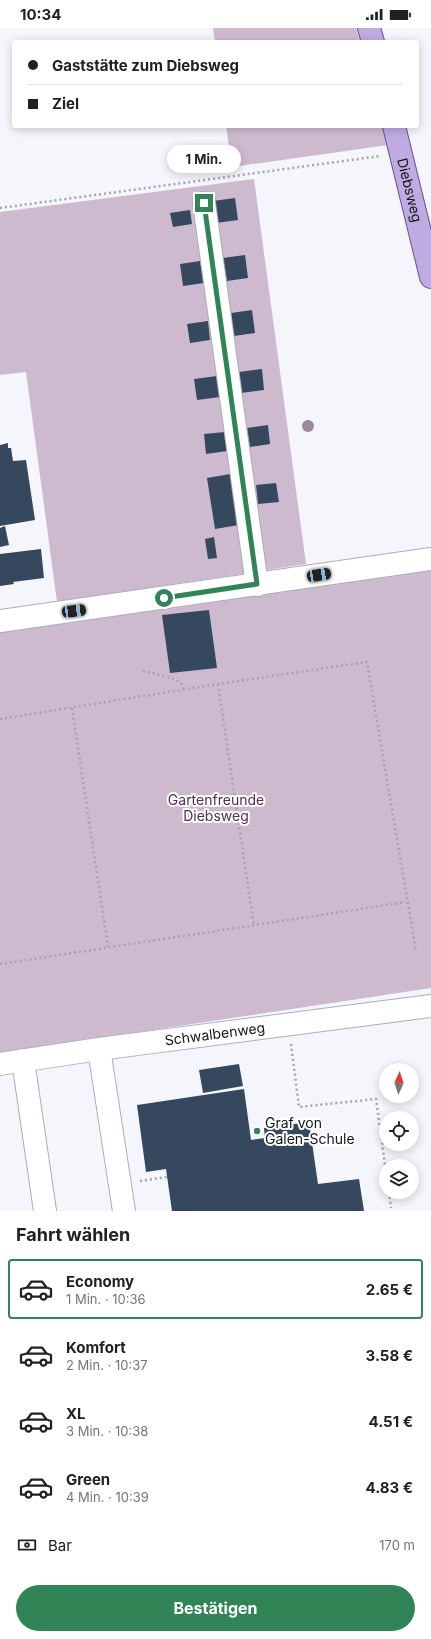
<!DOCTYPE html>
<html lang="de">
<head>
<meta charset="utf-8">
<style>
	:root { --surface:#fff; --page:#f6f6f6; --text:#202124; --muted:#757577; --line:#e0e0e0; --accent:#318456 }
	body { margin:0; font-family:Inter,sans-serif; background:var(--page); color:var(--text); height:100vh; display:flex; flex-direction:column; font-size:15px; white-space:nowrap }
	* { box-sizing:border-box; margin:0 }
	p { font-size:13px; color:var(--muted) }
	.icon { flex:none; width:22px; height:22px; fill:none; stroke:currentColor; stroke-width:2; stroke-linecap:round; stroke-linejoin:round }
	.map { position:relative; height:1183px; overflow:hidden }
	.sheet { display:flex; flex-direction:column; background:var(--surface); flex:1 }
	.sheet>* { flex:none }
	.guide { position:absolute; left:12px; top:12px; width:407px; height:88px; border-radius:4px; box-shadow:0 2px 10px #0003; display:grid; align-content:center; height:88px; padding:0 16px; background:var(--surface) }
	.needle { width:26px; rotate:3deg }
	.tools { position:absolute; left:379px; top:1035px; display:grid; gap:8px }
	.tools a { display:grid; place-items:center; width:40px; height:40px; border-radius:50%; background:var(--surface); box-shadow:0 2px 10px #0003; font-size:20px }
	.end { position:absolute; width:18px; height:18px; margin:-9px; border:5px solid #318456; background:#fff; box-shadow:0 0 0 2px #fff }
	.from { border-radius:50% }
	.bubble { position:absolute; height:28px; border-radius:14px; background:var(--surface); box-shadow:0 2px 10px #0003; font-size:13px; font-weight:700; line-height:28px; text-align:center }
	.car { position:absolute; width:12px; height:24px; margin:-12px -6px; border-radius:5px; box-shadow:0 0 3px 1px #0007; background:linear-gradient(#222 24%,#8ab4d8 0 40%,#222 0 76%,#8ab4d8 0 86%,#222 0) }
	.guide b { display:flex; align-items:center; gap:14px; height:38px; font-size:15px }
	.guide b+b { border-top:1px solid var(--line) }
	.guide i { width:10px; height:10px; background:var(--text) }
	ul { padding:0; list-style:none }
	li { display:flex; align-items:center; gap:12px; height:60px; margin:0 8px 6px; padding:0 8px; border:2px solid transparent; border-radius:4px }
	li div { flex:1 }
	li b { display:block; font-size:15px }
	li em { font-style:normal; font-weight:700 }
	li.current { border-color:var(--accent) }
	li>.icon { width:36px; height:36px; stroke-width:1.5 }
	h2 { padding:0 16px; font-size:18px; line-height:48px }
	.pay { display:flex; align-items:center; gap:10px; height:44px; padding:0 16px; font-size:15px }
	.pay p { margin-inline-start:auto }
	.primary-button { display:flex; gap:8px; margin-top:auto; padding:8px 16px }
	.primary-button a { flex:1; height:46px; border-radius:24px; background:var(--accent); color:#fff; font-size:16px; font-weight:700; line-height:46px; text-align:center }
	.status { display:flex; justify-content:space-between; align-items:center; height:28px; padding:0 20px; background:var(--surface); direction:ltr }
	.status svg { height:11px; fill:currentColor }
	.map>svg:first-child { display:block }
	.green { fill:#cebacf }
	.building { fill:#35485e }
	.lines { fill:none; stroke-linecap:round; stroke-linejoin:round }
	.minor-casing { stroke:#aaadbc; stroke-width:24 }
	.major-casing { stroke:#68508f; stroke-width:24 }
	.path { stroke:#a3a5ab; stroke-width:2.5; stroke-dasharray:2 3; stroke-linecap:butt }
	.minor { stroke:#fff; stroke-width:22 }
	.major { stroke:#c0aae2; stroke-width:22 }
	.tree { fill:#9a889e }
	.route { stroke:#318456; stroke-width:5 }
	.poi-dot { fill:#318456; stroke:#fff; stroke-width:1.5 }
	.labels { text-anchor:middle; stroke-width:4; stroke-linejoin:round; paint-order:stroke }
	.street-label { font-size:14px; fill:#121419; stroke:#fff }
	.park-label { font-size:14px; fill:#502e52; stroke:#fff }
	.poi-label { font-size:14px; fill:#121419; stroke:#fff; text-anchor:start }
</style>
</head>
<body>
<div class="status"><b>10:34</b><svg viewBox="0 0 49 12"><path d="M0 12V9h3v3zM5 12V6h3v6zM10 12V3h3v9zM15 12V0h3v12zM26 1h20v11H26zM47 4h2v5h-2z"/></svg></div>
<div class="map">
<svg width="431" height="1183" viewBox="0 0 431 1183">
	<rect width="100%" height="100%" fill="#f4f6fc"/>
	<path class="green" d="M213,0H356L360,14H215Z
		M226,98H382L388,117L232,139Z
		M254,151L306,536L57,574L26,344L0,347V184Z
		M431,539V960L0,1025V598Z"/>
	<path class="building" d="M235,170L238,192L216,195L213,173Z
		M190,182L192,196L173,199L170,185Z
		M245,227L248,250L227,253L223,230Z
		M200,233L204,255L183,258L180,236Z
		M252,282L255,305L234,308L231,285Z
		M208,293L210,312L190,315L187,296Z
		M262,341L264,362L241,365L239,344Z
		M217,348L220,369L197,372L194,351Z
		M268,397L270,416L250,419L247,400Z
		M225,404L227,423L206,426L204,406Z
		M8,415V420H11L13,433L26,432L35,492L0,498V417Z
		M236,445L245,496L215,501L207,450Z
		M276,455L279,474L258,476L256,457Z
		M5,498L9,517L0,519V500Z
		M214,509L217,530L208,531L205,511Z
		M41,521L44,550L13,554L14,556L0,558V526Z
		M209,582L217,640L170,645L162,587Z
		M239,1036L243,1058L203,1065L199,1042Z
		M244,1061L251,1112L265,1110L264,1100L309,1094L318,1156L359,1151L364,1183H172L166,1141L146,1144L137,1077Z"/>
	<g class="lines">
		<defs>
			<g id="minor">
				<path d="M204,175L257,557"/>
				<path d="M0,593L431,531"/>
				<path d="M99,1021L124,1183"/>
				<path d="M23,1032L45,1183"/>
				<path id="s1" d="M0,1036L99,1021L431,978"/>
			</g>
			<g id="major">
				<path d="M369,0L373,14"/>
				<path id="s2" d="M394,98L431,249"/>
			</g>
		</defs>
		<use href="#minor" class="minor-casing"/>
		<use href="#major" class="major-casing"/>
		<path class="path" d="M0,180L380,128
			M143,643L168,649L180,654L184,661
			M218,656L254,898
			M72,680L108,919
			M0,691L218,656L367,634L416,923
			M0,936L406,874
			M291,1016L299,1079L376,1071L386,1144
			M140,1153L167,1149
			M389,1164L391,1180"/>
		<use href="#minor" class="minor"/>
		<use href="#major" class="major"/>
	</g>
	<circle class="tree" cx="308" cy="398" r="6"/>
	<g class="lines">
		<path class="route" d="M164,570L257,556L204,175"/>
	</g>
	<circle class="poi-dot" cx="257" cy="1103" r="4"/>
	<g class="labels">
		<g class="street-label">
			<text dy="5" stroke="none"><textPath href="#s2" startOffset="66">Diebsweg</textPath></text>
			<text dy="5" stroke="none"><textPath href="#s1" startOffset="217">Schwalbenweg</textPath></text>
		</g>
		<g class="park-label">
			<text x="216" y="777">Gartenfreunde<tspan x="216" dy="16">Diebsweg</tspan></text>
		</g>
		<g class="poi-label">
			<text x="265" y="1100">Graf von<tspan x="265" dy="16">Galen-Schule</tspan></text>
		</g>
	</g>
</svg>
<div class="tools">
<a><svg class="needle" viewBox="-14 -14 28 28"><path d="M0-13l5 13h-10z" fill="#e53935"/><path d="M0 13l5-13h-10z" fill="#757577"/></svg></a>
<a><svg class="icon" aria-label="locate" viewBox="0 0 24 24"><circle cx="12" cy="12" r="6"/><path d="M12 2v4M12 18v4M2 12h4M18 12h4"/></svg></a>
<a><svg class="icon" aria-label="layers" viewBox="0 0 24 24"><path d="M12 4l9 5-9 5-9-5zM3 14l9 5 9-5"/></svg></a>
</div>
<i class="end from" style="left:164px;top:570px"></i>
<i class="end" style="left:204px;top:175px"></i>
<div class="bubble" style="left:167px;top:117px;width:74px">1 Min.</div>
<i class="car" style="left:319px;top:547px;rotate:81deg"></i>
<i class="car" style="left:74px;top:583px;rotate:83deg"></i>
<div class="guide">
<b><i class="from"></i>Gaststätte zum Diebsweg</b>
<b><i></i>Ziel</b>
</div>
</div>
<section class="sheet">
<h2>Fahrt wählen</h2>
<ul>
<li class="current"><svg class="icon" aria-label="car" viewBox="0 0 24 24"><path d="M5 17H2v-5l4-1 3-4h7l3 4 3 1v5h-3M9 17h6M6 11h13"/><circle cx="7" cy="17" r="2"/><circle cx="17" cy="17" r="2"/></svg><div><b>Economy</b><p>1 Min. · 10:36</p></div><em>2.65 €</em></li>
<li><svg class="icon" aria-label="car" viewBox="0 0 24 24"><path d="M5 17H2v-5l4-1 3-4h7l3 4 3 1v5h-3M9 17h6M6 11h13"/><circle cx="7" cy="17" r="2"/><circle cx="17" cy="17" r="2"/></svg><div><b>Komfort</b><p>2 Min. · 10:37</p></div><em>3.58 €</em></li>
<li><svg class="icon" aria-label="car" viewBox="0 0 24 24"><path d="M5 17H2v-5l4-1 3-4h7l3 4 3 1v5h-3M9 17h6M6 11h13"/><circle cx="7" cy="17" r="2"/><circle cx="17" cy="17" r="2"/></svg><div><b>XL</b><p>3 Min. · 10:38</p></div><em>4.51 €</em></li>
<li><svg class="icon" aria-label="car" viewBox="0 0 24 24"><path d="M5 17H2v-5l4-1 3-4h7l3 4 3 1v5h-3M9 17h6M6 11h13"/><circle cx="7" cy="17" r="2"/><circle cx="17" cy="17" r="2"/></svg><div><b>Green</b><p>4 Min. · 10:39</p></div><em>4.83 €</em></li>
</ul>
<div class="pay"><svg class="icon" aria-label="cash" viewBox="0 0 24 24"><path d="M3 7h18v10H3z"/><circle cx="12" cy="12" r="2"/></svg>Bar<p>170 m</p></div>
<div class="primary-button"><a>Bestätigen</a></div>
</section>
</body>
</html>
